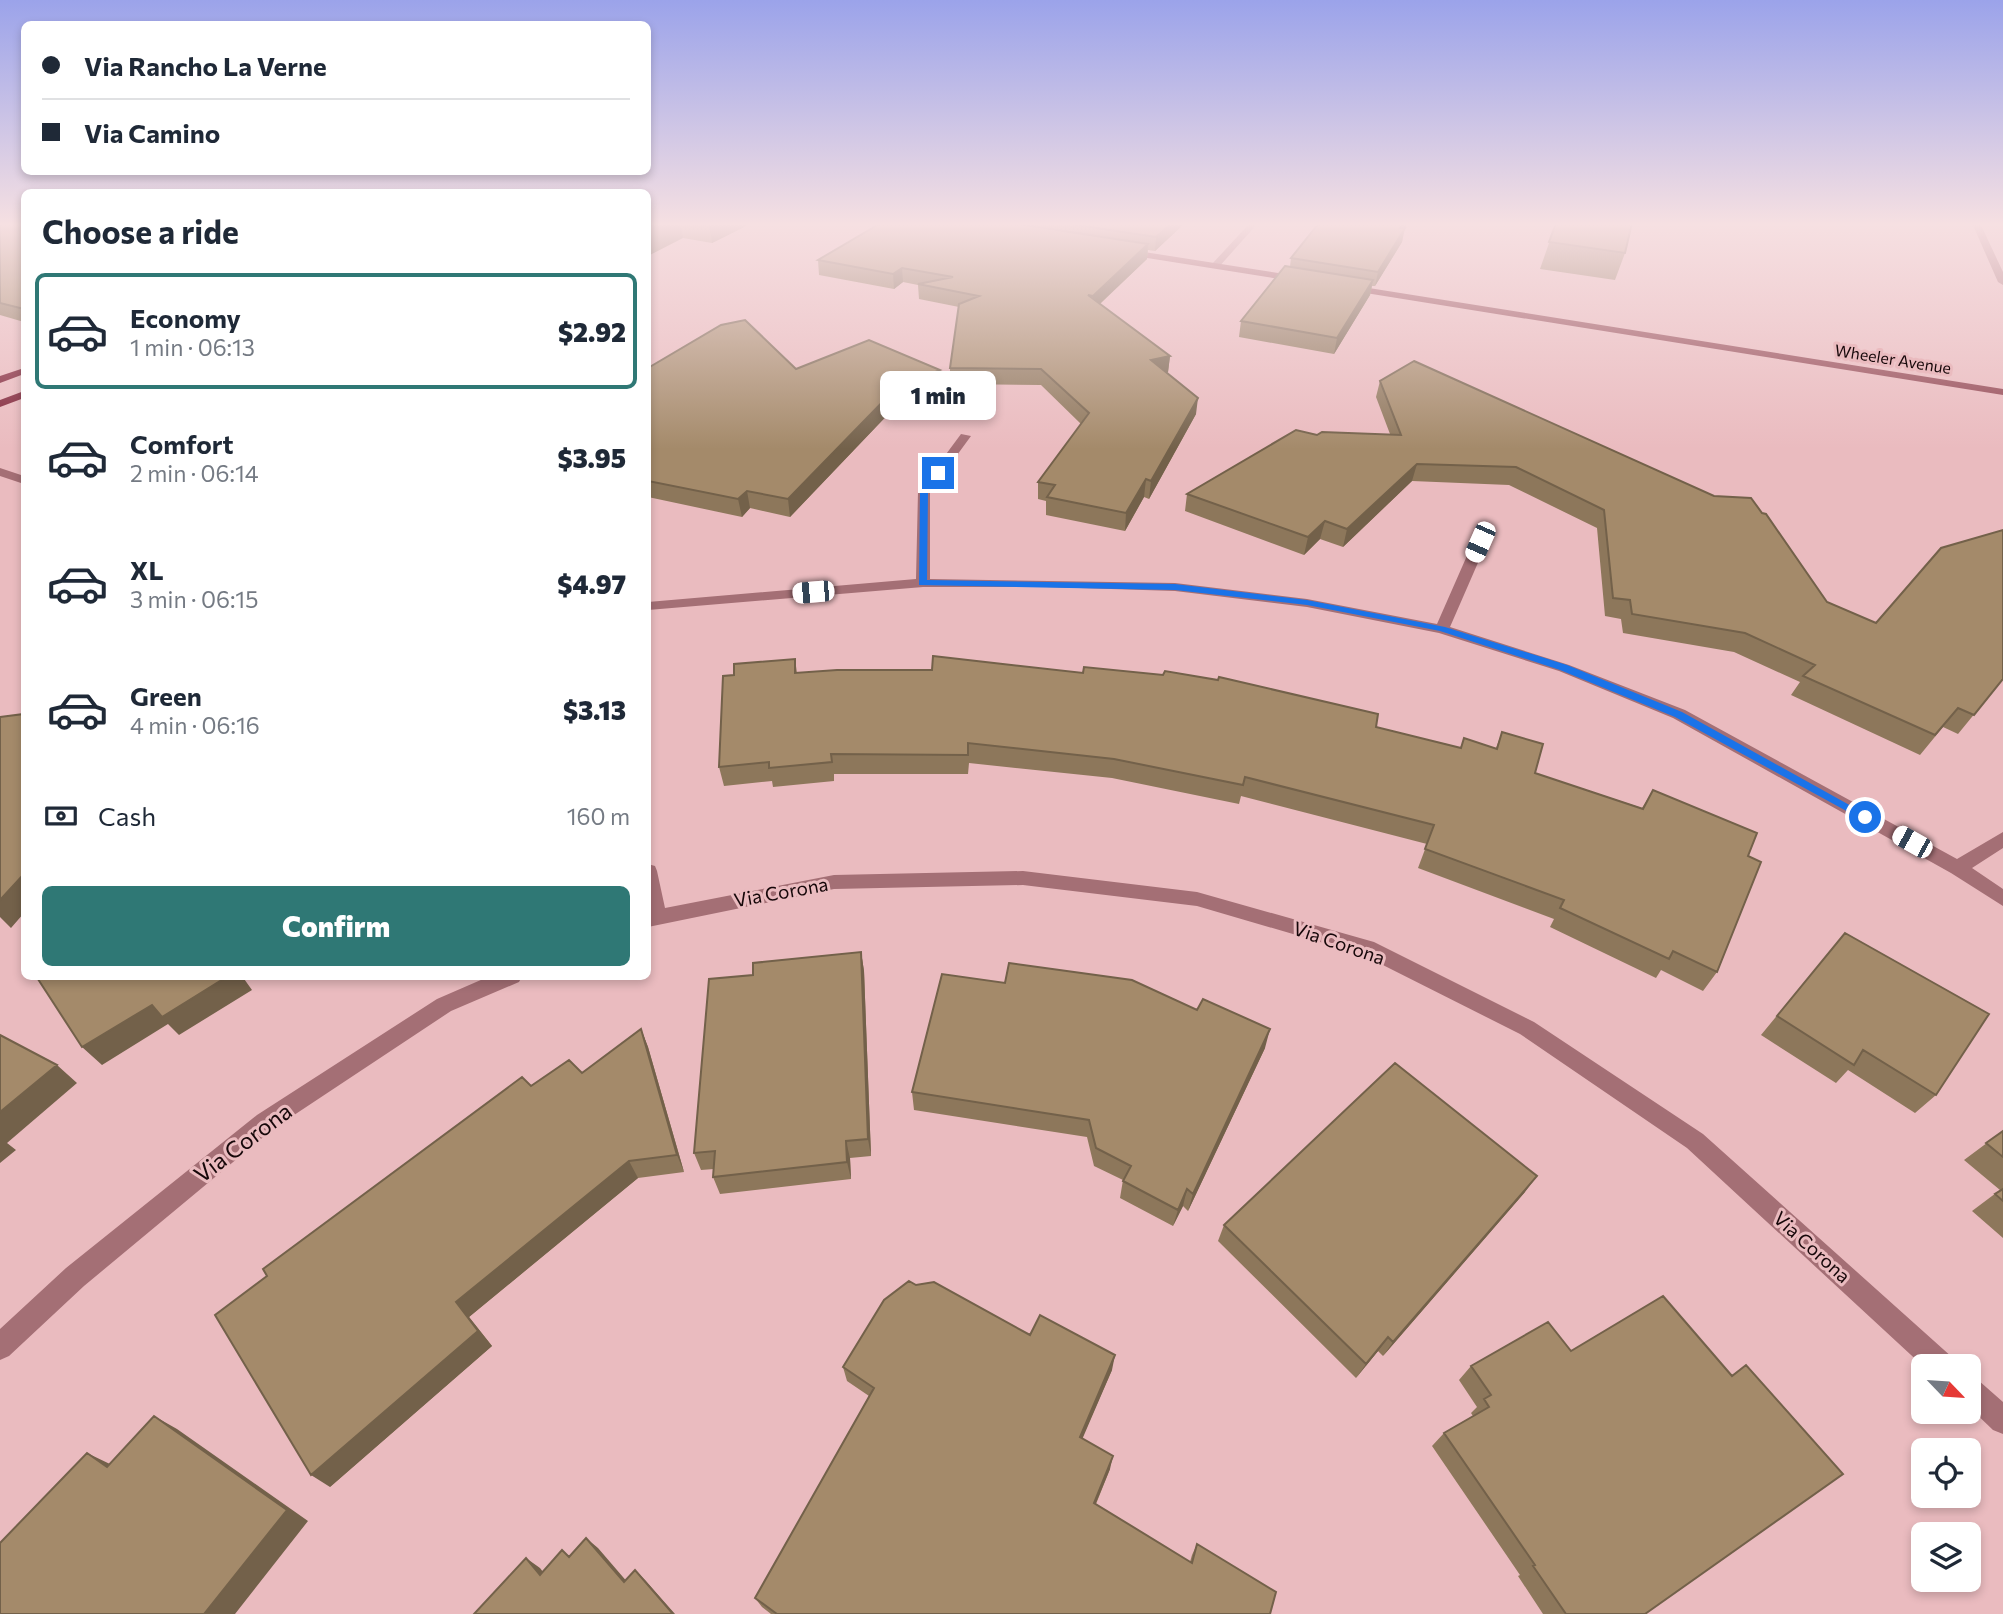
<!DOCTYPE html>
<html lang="en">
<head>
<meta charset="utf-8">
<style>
	:root { --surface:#fff; --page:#f6f6f7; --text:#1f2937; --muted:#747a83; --line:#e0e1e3; --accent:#2f7875 }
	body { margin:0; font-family:Commissioner,sans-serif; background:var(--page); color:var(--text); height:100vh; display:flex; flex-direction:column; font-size:26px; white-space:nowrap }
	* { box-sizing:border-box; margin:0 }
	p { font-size:23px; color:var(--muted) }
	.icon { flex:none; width:38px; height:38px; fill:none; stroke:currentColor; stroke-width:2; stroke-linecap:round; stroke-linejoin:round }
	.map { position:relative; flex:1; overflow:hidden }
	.side { position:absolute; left:21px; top:189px; width:630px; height:791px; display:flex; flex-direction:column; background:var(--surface); border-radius:10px; box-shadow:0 4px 10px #0003 }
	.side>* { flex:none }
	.banner { position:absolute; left:21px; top:21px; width:630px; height:154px; border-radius:10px; box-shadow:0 4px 10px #0003; display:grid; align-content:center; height:154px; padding:0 21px; background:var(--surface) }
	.needle { width:46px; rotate:115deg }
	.fabs { position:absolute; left:1911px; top:1354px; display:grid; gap:14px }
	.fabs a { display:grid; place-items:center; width:70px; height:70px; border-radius:10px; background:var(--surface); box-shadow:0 4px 10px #0003; font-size:35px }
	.end { position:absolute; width:32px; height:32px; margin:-16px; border:9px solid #1a73e8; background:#fff; box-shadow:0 0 0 4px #fff }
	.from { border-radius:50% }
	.bubble { position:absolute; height:49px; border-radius:10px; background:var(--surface); box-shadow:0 4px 10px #0003; font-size:23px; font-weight:800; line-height:49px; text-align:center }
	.car { position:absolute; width:21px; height:42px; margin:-21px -10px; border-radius:9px; box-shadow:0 0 5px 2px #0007; background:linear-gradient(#fff 24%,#345 0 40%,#fff 0 76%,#345 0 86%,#fff 0) }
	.banner b { display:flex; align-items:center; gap:24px; height:66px; font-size:26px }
	.banner b+b { border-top:2px solid var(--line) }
	.banner i { width:18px; height:18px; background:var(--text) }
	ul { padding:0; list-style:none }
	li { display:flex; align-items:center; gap:21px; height:116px; margin:0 14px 10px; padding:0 7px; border:4px solid transparent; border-radius:10px }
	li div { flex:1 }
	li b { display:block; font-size:26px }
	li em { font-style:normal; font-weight:800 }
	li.current { border-color:var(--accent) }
	li>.icon { width:63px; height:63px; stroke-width:1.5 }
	h2 { padding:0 21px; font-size:32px; line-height:84px }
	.pay { display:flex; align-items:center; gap:18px; height:77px; padding:0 21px; font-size:26px }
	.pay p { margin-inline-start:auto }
	.cta { display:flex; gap:14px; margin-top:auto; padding:14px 21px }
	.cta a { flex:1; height:80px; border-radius:10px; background:var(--accent); color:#fff; font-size:28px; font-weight:800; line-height:80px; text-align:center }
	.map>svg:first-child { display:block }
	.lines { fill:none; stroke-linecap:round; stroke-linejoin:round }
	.minor { fill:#a46f75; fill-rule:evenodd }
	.secondary { fill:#8e424e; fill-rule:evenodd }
	.primary { fill:#7b1d32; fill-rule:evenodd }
	.wall { fill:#8d775b }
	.shaded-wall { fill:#73614a }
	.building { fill:#a48a6a; stroke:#73614a; stroke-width:2 }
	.route { fill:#1a73e8 }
	.labels { text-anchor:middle; stroke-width:6; stroke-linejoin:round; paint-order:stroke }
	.far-street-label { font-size:16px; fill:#160709; stroke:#eabbbf }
	.street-label { font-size:19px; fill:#160709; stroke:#eabbbf }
	.near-street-label { font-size:23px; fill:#160709; stroke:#eabbbf }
</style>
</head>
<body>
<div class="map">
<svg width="2003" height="1614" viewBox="0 0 2003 1614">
	<rect width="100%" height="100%" fill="#eabbbf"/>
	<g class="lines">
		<path class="minor" d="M1250,223H1258L1218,268H1212V264Z
			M1972,223H1980L2003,272V285L1998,282Z
			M1997,223H2003V225H1998Z
			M961,434L971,436L930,492V579L1175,583L1307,599L1437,624L1473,542L1475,539H1485L1487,542L1450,627L1569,665L1685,710L1957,859L2003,832V848L1972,868L2003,889V906L1951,873L1673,718L1559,671L1439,633L1307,607L1175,591L1047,587H923L648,610V602L916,579L918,492Z
			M0,468L24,476V484L0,476Z
			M648,864L655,866L657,871L665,908L834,875L1023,871L1197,892L1374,942L1534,1022L1703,1134L1953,1358L1957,1367H1924L1687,1148L1520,1034L1361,954L1197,906L1023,885L834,889L648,927Z
			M490,976H522L519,982L451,1011L273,1129L84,1286L9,1356L0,1360V1329L66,1268L257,1115L437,999Z
			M1969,1376L1978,1380L2003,1402V1434L1993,1430L1969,1407Z"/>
		<path class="secondary" d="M1125,249L1298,276L1303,279L1298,282L1122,254Z
			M1350,285L2003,389V395L1347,290L1345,288Z"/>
		<path class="primary" d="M24,368V374L0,383V376Z
			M24,391V398L0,407V400Z"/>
	</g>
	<path class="wall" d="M0,223H24V322L0,315Z
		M648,223H752L712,243L683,238Z
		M881,223H1185L1155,251L1148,250L1147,259L1100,304L1170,356L1168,372L1167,373L1196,414L1149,499L1144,497L1125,531L1046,515V501L1038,499V482L1081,424L1041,385L950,384V368L959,307L919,299L918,285L903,282L894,289L819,275L818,260Z
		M1319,223H1408L1404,228L1402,242L1375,286H1372L1370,295L1334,354L1239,337L1241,321L1290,267L1291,258Z
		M1556,223L1625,253L1615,280L1540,269Z
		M648,368L796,369L941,386L896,406L790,517L750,508L742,517L648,497Z
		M1380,381L1827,602L2003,679L1958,734L1943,727L1920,755L1791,695L1800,682L1734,652L1623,633L1621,619L1605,616L1597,528L1509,485L1412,481L1343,547L1320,539L1304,555L1185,511L1187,494L1317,435L1390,434L1376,397Z
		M795,659L797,673L1376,727L1461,748H1496L1502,732L1535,773L1642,808L1653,790L1748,856L1717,972L1703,991L1661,970L1656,978L1550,927L1554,919L1418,868L1427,844L1241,796L1239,804L1112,778L969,763L968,774H834V781L773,787L772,781L724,786L719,767L734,675Z
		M1845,933L1936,1095L1915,1113L1848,1070L1836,1083L1761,1035Z
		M861,952L864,971L871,1156L850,1158L851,1179L720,1194L713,1177L714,1169L701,1170L694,1153L753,975Z
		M1005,983L1265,1048L1188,1211L1183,1206L1173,1226L1120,1198L1123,1180L1094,1166L1087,1137L914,1110L912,1092Z
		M641,1029L648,1047L684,1172L638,1178L469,1317L492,1346L330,1487L582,1073Z
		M2003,1131V1238L1972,1211L2000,1190L1964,1160Z
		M1525,1192L1383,1356L1378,1351L1356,1378L1218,1241L1224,1225Z
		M1030,1335L1112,1370L1082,1438L1110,1469L1096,1504L1190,1562L1192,1555L1197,1544L1270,1614H771L762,1607L755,1598L869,1396L847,1381L843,1367Z
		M1471,1366L1645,1614H1543L1518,1576L1520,1575L1432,1446L1444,1433L1473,1416L1471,1413L1477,1407L1459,1380Z"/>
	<path class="shaded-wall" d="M658,223H680L683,238L648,256V228Z
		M709,223H752L712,243Z
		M1172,223H1185L1155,251L1156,237Z
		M1403,223H1408L1396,242L1400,228Z
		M1405,228L1402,242L1375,286L1378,272Z
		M1148,244L1147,259L1092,311L1093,296Z
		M902,268L903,282L894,289L893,274Z
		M1373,280L1370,295L1334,354L1337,338Z
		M1170,356L1168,372L1149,376L1151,360Z
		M940,370L941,386L896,406L790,517L788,499L894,390Z
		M1198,398L1196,414L1149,499L1151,481Z
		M1417,464L1412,481L1343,547L1347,529Z
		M1146,479L1144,497L1125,531L1126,513Z
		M747,491L750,508L742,517L738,499Z
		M1325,521L1320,539L1304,555L1308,537Z
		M24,874V913L11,928L0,917V900Z
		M861,952L864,971L871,1156L868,1139Z
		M228,976H242L252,990L179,1035L168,1024L102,1065L82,1047L152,1005Z
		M641,1029L648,1047L684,1172L677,1155Z
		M1270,1029L1265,1048L1188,1211L1193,1194Z
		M57,1065L77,1083L7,1143L16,1150L0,1163V1112Z
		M846,1141L850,1158L851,1179L847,1162Z
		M629,1161L638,1178L469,1317L492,1346L330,1487L311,1475L456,1302Z
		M1537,1176L1525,1192L1383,1356L1393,1342Z
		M1187,1189L1183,1206L1173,1226L1178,1210Z
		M1388,1337L1378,1351L1356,1378L1366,1364Z
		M1115,1355L1112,1370L1078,1449L1080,1437Z
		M154,1416L177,1429L308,1521L235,1614H204Z
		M87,1453L112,1465L107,1467Z
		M1113,1456L1110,1469L1091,1515L1094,1503Z
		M586,1538L598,1548L635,1591L624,1582Z
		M526,1558L540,1568L553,1585L540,1575Z
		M635,1570L645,1580L675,1614H673Z"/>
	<path class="building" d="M0,223H24V309L0,303Z
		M648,223H658L648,228Z
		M881,223H1011L1148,244L1093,296L1088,295L1170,356L1151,360L1198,398L1151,481L1146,479L1126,513L1047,497L1055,485L1038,482L1089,413L1041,369L950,368L959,304L979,296L918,284L953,277L902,268L893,274L818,260Z
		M1064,223H1172L1156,237Z
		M1319,223H1403L1400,228H1405L1378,272L1291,258Z
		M1556,223H1632L1625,253L1549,242Z
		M1285,266L1373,280L1337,338L1241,321Z
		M745,320L796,369L869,340L940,370L894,390L788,499L747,491L738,499L648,481V368L721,325Z
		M1414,361L1714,496L1751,498L1762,513L1766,514L1827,602L1876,623L1941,548L2003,530V679L1974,715L1958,708L1935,735L1803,676L1815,665L1745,633L1632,614L1630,600L1613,598L1604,510L1516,467L1417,464L1347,529L1325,521L1308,537L1187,494L1296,430L1317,435L1322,432L1401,435L1380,381Z
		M933,656L1083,673L1084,667L1163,675L1165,671L1218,680L1219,677L1378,714L1376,727L1461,748L1464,738L1497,749L1502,732L1543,744L1535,773L1643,809L1653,790L1757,833L1748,856L1761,862L1717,972L1673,951L1669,959L1560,908L1564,900L1425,849L1434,825L1245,777L1243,785L1114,759L968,743V755L831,754L832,762L769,768V762L719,767L723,676L734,675V664L795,659V673L837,670H932Z
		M24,714V874L0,900V717Z
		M1845,933L1989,1014L1936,1095L1863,1050L1854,1065L1777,1016Z
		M861,952L868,1139L846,1141L847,1162L713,1177L715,1151L694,1153L709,979L753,975V963Z
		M1009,963L1132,980L1197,1010L1203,999L1270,1029L1193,1194L1187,1189L1178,1210L1123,1181L1131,1166L1096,1148L1089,1120L912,1092L942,974L1005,983Z
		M36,976H228L162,1017L152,1005L82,1047Z
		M641,1029L677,1155L629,1161L456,1302L478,1331L311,1475L215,1315L267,1276L263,1269L522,1077L531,1086L569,1060L582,1073Z
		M0,1035L57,1065L0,1112Z
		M1395,1063L1537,1176L1393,1342L1388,1337L1366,1364L1224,1225Z
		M2003,1131V1157L1986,1143Z
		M2003,1189V1201L1995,1194Z
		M909,1281L916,1285L934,1282L1030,1335L1040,1315L1115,1355L1080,1437L1113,1456L1094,1503L1192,1563L1197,1544L1276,1592L1270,1614H777L755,1598L874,1388L843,1367L884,1300Z
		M1663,1296L1732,1376L1746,1365L1843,1474L1645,1614H1566L1533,1566L1535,1565L1444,1433L1489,1407L1484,1399L1491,1395L1471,1366L1548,1322L1571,1351Z
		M154,1416L287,1510L204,1614H0V1543L87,1453L107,1467Z
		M586,1538L624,1582L635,1570L673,1614H474L526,1558L540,1575L562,1550L569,1557Z"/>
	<linearGradient id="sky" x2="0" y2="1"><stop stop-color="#9ba3ea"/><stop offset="0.5" stop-color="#f6e0e2"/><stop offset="1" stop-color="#f6e0e2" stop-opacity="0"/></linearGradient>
	<rect width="2003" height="449" fill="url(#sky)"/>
	<path class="route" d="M935,472L942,473L928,492L927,580L1175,584L1307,600L1445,627L1567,665L1682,712L1871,817L1869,819H1861L1675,717L1560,670L1440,631L1307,605L1175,590L919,585L920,492Z"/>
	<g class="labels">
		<g class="far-street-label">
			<text transform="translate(1893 359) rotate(9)" y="6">Wheeler Avenue</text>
		</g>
		<g class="street-label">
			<text transform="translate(781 892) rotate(-10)" y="7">Via Corona</text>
			<text transform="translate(1339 943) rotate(19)" y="7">Via Corona</text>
			<text transform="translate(1812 1247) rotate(42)" y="7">Via Corona</text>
		</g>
		<g class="near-street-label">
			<text transform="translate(243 1143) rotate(-37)" y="8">Via Corona</text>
		</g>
	</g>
</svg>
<div class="fabs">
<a><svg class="needle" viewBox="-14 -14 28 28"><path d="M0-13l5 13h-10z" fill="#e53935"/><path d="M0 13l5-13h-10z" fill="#747a83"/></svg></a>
<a><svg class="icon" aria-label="locate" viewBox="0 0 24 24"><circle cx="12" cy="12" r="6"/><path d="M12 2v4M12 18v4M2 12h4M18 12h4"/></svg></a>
<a><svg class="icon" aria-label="layers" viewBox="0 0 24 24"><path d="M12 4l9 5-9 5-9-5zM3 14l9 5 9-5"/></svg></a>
</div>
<i class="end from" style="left:1865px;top:817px"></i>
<i class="end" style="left:938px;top:473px"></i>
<div class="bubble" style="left:880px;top:371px;width:116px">1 min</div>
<i class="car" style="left:1480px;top:542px;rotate:204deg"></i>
<i class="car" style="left:813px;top:592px;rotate:265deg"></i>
<i class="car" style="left:1912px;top:842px;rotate:299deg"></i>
<div class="banner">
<b><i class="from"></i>Via Rancho La Verne</b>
<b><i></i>Via Camino</b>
</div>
<section class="side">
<h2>Choose a ride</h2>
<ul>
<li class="current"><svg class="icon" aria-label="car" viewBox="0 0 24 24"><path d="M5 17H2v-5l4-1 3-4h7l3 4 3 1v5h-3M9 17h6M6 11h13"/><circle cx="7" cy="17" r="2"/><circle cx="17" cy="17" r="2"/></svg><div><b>Economy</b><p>1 min · 06:13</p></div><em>$2.92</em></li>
<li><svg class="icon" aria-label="car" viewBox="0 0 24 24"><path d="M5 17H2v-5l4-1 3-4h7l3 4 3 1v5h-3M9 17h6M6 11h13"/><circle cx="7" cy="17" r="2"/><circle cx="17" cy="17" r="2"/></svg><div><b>Comfort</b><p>2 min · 06:14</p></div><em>$3.95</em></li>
<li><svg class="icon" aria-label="car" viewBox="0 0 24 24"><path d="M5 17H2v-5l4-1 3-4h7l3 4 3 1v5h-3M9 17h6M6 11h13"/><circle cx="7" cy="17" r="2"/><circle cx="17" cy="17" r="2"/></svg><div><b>XL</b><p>3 min · 06:15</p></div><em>$4.97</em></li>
<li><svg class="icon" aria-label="car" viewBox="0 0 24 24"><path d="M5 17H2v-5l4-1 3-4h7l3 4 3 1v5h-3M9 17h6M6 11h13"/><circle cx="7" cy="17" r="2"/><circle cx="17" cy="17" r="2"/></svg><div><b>Green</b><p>4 min · 06:16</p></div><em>$3.13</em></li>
</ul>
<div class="pay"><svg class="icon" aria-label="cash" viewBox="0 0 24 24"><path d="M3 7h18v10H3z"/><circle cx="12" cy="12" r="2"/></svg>Cash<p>160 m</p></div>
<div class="cta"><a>Confirm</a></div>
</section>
</div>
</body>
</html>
